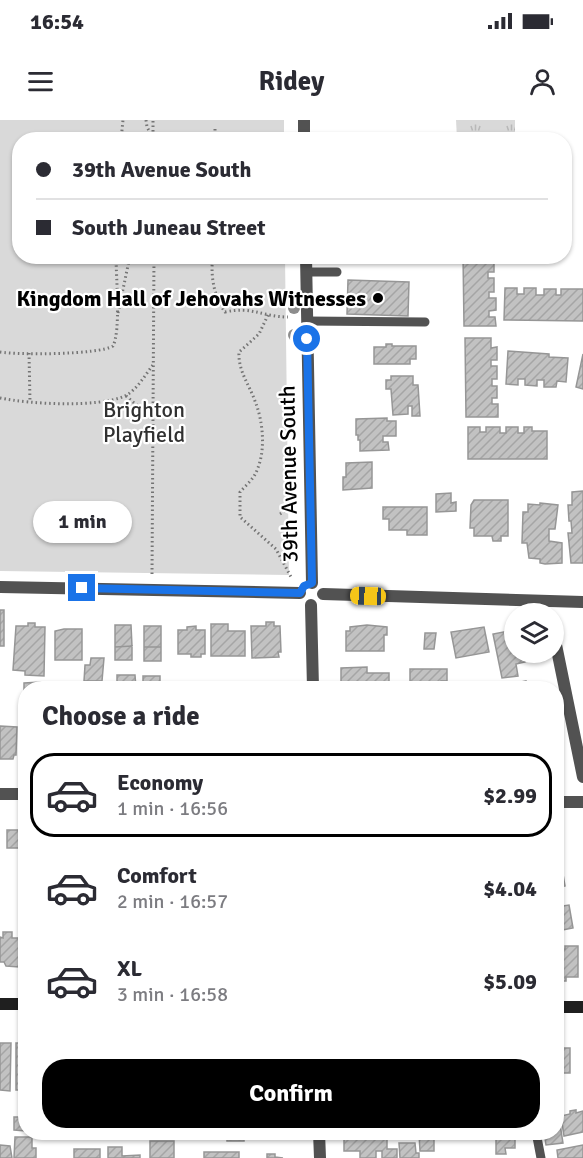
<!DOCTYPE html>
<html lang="en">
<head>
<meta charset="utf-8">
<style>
	:root { --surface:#fff; --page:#f7f7f7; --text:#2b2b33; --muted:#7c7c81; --line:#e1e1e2; --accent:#000 }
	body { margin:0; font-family:Signika,sans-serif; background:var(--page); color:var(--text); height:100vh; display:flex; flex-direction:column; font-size:22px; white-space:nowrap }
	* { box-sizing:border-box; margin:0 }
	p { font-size:20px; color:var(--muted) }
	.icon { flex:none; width:33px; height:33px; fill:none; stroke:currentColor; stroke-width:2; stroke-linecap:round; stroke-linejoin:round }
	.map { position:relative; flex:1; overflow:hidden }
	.drawer { position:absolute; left:18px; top:561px; width:546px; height:459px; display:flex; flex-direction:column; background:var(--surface); border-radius:24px; box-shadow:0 2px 4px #0004 }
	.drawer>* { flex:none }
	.top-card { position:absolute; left:12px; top:12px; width:560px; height:132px; border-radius:24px; box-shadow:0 2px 4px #0004; display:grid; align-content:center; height:132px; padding:0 24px; background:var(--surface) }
	.controls { position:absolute; left:504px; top:483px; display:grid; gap:12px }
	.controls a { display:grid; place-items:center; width:60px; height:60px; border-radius:50%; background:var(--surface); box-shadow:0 2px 4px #0004; font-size:30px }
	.end { position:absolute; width:27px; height:27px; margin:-14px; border:8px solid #1a73e8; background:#fff; box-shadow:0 0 0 3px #fff }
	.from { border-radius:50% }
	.bubble { position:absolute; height:42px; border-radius:21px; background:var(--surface); box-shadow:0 2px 4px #0004; font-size:20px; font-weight:700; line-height:42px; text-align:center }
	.car { position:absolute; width:18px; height:36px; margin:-18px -9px; border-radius:8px; box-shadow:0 0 4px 2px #0007; background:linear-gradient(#f5c518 24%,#345 0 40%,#f5c518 0 76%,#345 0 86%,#f5c518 0) }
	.top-card b { display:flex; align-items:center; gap:21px; height:57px; font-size:22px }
	.top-card b+b { border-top:2px solid var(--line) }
	.top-card i { width:15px; height:15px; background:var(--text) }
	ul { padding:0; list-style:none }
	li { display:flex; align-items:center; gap:18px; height:84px; margin:0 12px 9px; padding:0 12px; border:3px solid transparent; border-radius:24px }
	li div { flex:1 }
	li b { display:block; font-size:22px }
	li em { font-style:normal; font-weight:700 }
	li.active { border-color:var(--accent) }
	li>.icon { width:54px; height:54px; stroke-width:1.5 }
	h2 { padding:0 24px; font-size:27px; line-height:72px }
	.cta { display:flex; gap:12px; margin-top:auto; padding:12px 24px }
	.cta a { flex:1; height:69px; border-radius:24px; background:var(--accent); color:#fff; font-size:24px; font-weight:700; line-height:69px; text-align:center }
	.status { display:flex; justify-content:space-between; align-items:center; height:42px; padding:0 30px; background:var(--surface); direction:ltr }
	.status svg { height:16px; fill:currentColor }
	header { display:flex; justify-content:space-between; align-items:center; height:78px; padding:0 24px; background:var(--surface); font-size:27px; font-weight:700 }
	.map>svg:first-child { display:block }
	.grass { fill:url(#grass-tufts) }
	.park { fill:#d9d9d9 }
	.building { fill:url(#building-hatch); stroke:#969696; stroke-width:1.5 }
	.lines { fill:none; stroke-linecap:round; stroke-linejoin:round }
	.path { stroke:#747474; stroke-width:3; stroke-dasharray:1.5 3; stroke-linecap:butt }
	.lane { stroke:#525252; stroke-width:9 }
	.street { stroke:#525252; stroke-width:12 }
	.secondary { stroke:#1f1f1f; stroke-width:12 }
	.tree { fill:#8d8d8d }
	.route { stroke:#1a73e8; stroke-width:8 }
	.poi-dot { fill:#000; stroke:#fff; stroke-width:2 }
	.labels { text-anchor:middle; stroke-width:4.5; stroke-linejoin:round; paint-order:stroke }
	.poi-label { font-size:22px; font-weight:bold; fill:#000; stroke:#fff; text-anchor:end }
	.park-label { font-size:22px; fill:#303030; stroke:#fff }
	.street-label { font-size:22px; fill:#000; stroke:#fff }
</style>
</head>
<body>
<div class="status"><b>16:54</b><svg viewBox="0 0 49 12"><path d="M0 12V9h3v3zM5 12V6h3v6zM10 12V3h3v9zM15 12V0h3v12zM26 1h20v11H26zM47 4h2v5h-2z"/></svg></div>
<header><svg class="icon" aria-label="menu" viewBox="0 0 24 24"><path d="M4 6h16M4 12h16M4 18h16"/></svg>Ridey<svg class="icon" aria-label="person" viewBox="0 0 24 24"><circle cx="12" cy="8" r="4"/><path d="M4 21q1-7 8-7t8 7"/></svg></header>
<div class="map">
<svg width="583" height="1038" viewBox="0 0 583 1038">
	<defs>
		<pattern id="grass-tufts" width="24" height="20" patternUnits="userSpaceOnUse" patternTransform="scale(1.5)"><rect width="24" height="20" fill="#d9d9d9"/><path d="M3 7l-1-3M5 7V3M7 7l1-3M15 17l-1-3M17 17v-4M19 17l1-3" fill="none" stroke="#b8b8b8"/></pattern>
		<pattern id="building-hatch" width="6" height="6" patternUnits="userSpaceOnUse" patternTransform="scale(1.5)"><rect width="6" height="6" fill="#c2c2c2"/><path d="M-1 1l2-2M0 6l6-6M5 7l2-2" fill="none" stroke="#a5a5a5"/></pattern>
	</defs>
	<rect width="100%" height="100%" fill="#fff"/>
	<path class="grass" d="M456,0H515V19H457Z"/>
	<path class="park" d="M0,0H284V19L20,20V136L285,137L289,455L0,451Z"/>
	<path class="building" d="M408,15H428V20H408Z
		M463,136H488V139H494V152H488V158H494V172H489V178H496V190L489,191V197H495L496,206H464Z
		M348,160L409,162L408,196L347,194Z
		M505,168H517V174H524V168H536V175H544V169H556V175H561V169H583V201L504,200Z
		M465,218H491V228L497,227V240H491V246H497V259H492V266H497V278H492V284H498V297H466Z
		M386,224H392V226H416V239H410V244H374V227H386Z
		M508,231L549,234V237L568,238L566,262L557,261L556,267H544V260H537V266L525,265V259H518V265L506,264Z
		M583,234V269L576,267Z
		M391,256H413V265H418L420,296H412V286H408V294L393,295L391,269H386V260H391Z
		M387,298V301H396V316H383V322H388L389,330L360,331V320H358V315H356V299Z
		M468,307H480V312H486V307H500V313H506V307H518V313H524V307H532V311H547V339H468Z
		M372,342V368L343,370V357H346V343Z
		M583,371V443H571L568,413H572L571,401H569L568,385H572V372Z
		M451,373V383L456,382V391L436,392V374Z
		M474,380H508V416H501V421H493L492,416H474V408H470L471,385Z
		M540,383L558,385L555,409H549V421L562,423V443L545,444L540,443V439L529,438L527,423H522L523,392H528V384L540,385Z
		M383,387H427V415H407V410H389V399H383Z
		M0,490H4V526H0Z
		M266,502H274V506H280L281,532H278L279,537L252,538L251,506H266Z
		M28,503H35V507H45L44,556L25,555V551L13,550L16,506H28Z
		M211,504H228V511H245V536H211Z
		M115,505H131L132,526L115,527Z
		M367,505L387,507V515H384V531H346V511H350V507Z
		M144,506H161V527H144Z
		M196,506V510H205V534H201V537H191V534H178V510H187V507Z
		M484,507L489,532L456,538L451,512Z
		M64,509H82V540H55V511Z
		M514,510V532H523L525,542L516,544L518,556L502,558L493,514Z
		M425,513H436L434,529H424Z
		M132,526V540H115V527Z
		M144,527H161V541H144Z
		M91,538H104L102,561H84L85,545H90Z
		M367,547V553H389V566H377V568H341V548Z
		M410,549H447V561H441V568H410Z
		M117,555H135L136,568H117Z
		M143,556H160V568H143Z
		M526,561L527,568H493Z
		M41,562V568H26L24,571V563Z
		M0,606L17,607L16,635H14L13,639H0Z
		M7,710H26V757H23V728H7Z
		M563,754L565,766L556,768V755Z
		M569,785L573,808L557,811L556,787Z
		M3,812H12V818H20L19,847L6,846L4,842H0V817L3,818Z
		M565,826H578V857H566V861H556V830L565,829Z
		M556,922H559V926H562V928H570V953H556Z
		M0,923H11L10,971L0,970Z
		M16,923H26V970H16Z
		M576,990V993L583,991V1012L564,1016L561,996L570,994V991Z
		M14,997H26V1011L14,1010Z
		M560,1004L563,1023L546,1025L544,1012H556V1005Z
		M227,1012H244V1021H227Z
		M248,1012H268V1018H248Z
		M344,1012H387V1029H397V1038H382V1031H376V1038H360V1031H344Z
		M496,1012H515V1028H505L506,1034H496Z
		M419,1014H434V1031H420Z
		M15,1017H32V1028H36V1038H14Z
		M150,1021H174V1038H150Z
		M399,1023H415L416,1033H419V1038H400Z
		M0,1025L10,1026L12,1038H0Z
		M583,1025V1038H558L557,1030Z
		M108,1027H122V1036L140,1035V1038H108Z
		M74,1029H100V1038H74Z
		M204,1032H239V1038H204Z
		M267,1034H275V1037L283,1038H267Z"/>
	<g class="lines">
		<path class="path" d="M146,0L147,7L153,18
			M215,9V20
			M153,16V0
			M121,20L123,0
			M213,136C210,155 214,177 225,192C252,186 263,197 288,197
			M118,193L130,136
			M268,195L259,214L239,232C238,251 249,264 255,281C263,301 266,330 257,350C254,359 246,365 240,372V397L276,429L291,457
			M0,232C19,235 98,235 113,226C121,210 116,157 116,136
			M29,233L30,282
			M126,276L152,298
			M0,278C30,284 97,288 125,276C137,270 145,255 153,245
			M280,394L291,387
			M152,454L154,136"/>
		<path class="lane" d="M306,152H337
			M307,201L425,202
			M536,1012L541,1038"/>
		<path class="street" d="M304,0V20
			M306,136L312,463
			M0,467L300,473
			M323,474L583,482
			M311,485L313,568
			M554,515L583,657
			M0,674H26
			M556,682H583
			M319,1012L320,1038"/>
		<path class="secondary" d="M0,884H26
			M556,887H583"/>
	</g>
	<g class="tree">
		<circle cx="294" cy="188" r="6"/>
		<circle cx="294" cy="215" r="6"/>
	</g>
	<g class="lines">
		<path class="route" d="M82,468L300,473L304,466L312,463L307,219"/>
	</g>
	<circle class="poi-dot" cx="378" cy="178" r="6"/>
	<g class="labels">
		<g class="poi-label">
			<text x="366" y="186">Kingdom Hall of Jehovahs Witnesses</text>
		</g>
		<g class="park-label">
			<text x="144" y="297">Brighton<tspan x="144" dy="25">Playfield</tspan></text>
		</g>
		<g class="street-label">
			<text transform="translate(288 354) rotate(-91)" y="8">39th Avenue South</text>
		</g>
	</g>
</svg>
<div class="controls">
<a><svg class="icon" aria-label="layers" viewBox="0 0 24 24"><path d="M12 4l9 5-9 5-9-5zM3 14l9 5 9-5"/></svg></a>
</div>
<i class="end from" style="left:307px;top:219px"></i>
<i class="end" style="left:82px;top:468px"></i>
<div class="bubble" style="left:33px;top:381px;width:99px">1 min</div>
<i class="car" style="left:368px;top:476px;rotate:272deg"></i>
<div class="top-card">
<b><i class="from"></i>39th Avenue South</b>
<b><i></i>South Juneau Street</b>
</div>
<section class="drawer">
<h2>Choose a ride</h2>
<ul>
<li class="active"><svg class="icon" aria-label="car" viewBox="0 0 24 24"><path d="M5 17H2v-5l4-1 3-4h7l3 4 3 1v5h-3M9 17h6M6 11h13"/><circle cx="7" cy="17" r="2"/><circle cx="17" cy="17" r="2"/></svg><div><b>Economy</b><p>1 min · 16:56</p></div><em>$2.99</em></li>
<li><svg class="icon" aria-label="car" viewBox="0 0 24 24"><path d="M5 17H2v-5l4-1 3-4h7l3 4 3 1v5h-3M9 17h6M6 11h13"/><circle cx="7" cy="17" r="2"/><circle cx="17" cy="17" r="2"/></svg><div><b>Comfort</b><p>2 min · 16:57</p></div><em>$4.04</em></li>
<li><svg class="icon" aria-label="car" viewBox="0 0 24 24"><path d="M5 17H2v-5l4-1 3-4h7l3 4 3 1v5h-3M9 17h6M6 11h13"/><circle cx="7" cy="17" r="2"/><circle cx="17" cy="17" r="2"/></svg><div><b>XL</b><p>3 min · 16:58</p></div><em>$5.09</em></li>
</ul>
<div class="cta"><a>Confirm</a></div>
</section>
</div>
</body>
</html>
